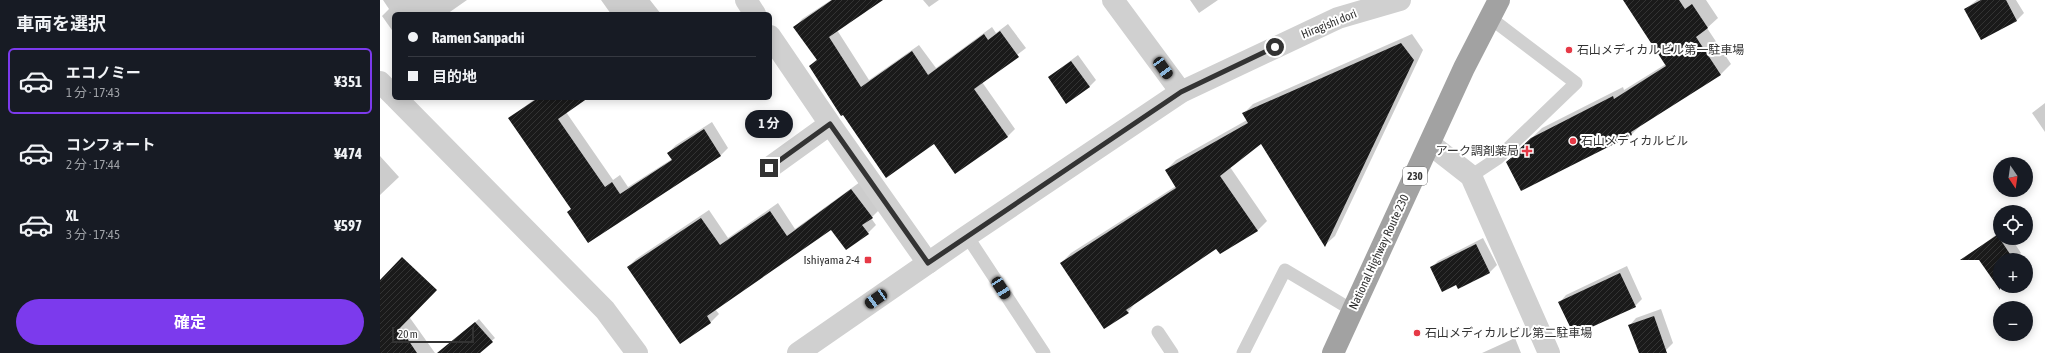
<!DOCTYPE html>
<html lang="ja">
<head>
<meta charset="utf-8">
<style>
	:root { --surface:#171b24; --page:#20242c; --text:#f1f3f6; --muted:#9ea1a6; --line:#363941; --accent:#7c3aed }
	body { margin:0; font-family:"Asap Condensed","Noto Sans JP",sans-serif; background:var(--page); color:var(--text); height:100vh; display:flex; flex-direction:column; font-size:15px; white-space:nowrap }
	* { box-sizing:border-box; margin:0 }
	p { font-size:13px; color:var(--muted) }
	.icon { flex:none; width:22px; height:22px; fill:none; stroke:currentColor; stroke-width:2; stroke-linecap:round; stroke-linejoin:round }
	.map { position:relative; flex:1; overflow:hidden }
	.sheet { display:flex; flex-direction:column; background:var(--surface); width:380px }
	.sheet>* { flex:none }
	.banner { position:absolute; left:12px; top:12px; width:380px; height:88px; border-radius:6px; box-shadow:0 2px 10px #0003; display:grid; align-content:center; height:88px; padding:0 16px; background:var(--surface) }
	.needle { width:26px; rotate:167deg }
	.tools { position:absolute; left:1613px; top:157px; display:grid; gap:8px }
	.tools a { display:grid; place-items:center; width:40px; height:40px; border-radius:50%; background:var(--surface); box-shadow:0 2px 10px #0003; font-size:20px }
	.scale { position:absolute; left:12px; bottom:10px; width:82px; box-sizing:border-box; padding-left:4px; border:2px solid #333; border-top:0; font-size:11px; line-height:14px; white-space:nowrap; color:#333; -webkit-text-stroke:3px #fff; paint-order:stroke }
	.end { position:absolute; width:18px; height:18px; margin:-9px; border:5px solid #333; background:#fff; box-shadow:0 0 0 2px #fff }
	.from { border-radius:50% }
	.bubble { position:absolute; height:28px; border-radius:14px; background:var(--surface); box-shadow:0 2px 10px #0003; font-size:13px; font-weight:700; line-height:28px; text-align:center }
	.car { position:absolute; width:12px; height:24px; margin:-12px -6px; border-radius:5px; box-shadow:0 0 3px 1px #0007; background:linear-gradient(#222 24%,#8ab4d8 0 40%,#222 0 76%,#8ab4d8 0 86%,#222 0) }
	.banner b { display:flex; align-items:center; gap:14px; height:38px; font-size:15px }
	.banner b+b { border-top:1px solid var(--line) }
	.banner i { width:10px; height:10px; background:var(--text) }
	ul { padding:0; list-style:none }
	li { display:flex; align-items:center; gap:12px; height:66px; margin:0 8px 6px; padding:0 8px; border:2px solid transparent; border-radius:6px }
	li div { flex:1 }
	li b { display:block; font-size:15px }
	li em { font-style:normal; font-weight:700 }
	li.on { border-color:var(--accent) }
	li>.icon { width:36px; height:36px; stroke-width:1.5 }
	h2 { padding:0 16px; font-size:18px; line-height:48px }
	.primary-button { display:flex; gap:8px; margin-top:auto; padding:8px 16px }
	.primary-button a { flex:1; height:46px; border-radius:24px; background:var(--accent); color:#fff; font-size:16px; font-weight:700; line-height:46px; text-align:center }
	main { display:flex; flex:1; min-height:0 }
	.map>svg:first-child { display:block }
	.shadow { fill:#0003 }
	.building { fill:url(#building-hatch) }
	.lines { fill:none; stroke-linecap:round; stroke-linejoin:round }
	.service { stroke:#d0d0d0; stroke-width:13 }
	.minor { stroke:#d0d0d0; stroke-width:22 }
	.tertiary { stroke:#d0d0d0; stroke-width:22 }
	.trunk { stroke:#a2a2a2; stroke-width:22 }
	.route { stroke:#333; stroke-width:5 }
	.poi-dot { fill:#e63946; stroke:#fff; stroke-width:1.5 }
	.labels { text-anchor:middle; stroke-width:4; stroke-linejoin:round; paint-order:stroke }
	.shield { fill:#fff; stroke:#707070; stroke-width:1 }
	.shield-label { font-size:11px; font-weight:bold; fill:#333 }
	.street-label { font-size:12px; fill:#333; stroke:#fff }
	.poi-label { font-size:12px; fill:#333; stroke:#fff; text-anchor:start }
</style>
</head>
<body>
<main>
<section class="sheet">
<h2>車両を選択</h2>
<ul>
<li class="on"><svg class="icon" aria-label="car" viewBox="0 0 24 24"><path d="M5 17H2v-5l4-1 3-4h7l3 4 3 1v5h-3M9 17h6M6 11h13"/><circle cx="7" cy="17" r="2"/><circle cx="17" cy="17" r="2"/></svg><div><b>エコノミー</b><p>1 分 · 17:43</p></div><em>¥351</em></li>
<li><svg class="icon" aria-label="car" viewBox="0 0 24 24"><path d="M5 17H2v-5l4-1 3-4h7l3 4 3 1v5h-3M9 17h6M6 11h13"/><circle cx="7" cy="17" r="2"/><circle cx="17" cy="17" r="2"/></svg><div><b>コンフォート</b><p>2 分 · 17:44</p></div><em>¥474</em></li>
<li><svg class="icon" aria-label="car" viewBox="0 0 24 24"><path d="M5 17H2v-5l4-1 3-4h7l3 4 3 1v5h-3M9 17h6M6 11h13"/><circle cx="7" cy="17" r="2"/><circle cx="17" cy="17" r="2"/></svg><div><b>XL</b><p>3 分 · 17:45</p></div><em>¥597</em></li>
</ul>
<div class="primary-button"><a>確定</a></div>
</section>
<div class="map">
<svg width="1665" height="353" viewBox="0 0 1665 353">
	<defs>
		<pattern id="building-hatch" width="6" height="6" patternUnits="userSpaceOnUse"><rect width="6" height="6" fill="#1a1a1a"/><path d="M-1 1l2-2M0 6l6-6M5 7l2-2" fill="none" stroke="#333"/></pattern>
	</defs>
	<rect width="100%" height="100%" fill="#fff"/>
	<path class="shadow" d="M3,0H87L67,14H14V33L2,16L9,9Z
		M221,0H270L281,14H231Z
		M451,0H491L457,30L489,80L539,45L556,68L612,27L616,33L628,24L646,48L602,82L635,129L627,137L555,143L430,66L437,59L415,27L422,19Z
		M543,0H559L549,7Z
		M810,0H838L819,13Z
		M1254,0H1326L1338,18L1327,28L1351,64L1341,74L1261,125L1252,134L1127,162L1162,128L1243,87L1244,90L1286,64Z
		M1597,0H1636L1644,13L1637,20L1601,39L1585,9Z
		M1032,34L1043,50L955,236L945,245L881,143L850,167L887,221L877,231L836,248L757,301L748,312L681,263L691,253L796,186L786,170L796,160L867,120L863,114L873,104Z
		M698,55L716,80L709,87L669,77Z
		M156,98H206L186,112L233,180L240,175L248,187L292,159L288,153L296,145L332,122L348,148L341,155L208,242L188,212L192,208L130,118Z
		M1665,103V132L1652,113Z
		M0,156L19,177L0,195Z
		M480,182L500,209L491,218L496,225L488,233L451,229L335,309L339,314L331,322L300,342L248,267L256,259L329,210L348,238L398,203L415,229Z
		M1620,232V238H1631L1641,253L1633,260H1620V269L1594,251Z
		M1103,238L1117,265L1110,272L1079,288L1076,283L1051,268L1058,261Z
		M1247,266L1262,299L1255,306L1180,302L1186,295Z
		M3,280L55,353H0V283Z
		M1281,309L1293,343L1286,350L1278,353H1260L1250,325L1256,318Z
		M99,319L115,338L98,353H87L79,336Z
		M1135,338L1141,353H1102Z"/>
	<path class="building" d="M452,0H503L449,37L481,87L532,51L548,75L604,34L608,40L620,31L639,57L594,89L628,137L575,174L554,144L506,178L463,115L461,116L429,66L437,60L413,27Z
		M1243,0H1299L1305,9L1312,4L1328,28L1316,37L1341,75L1251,132L1252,135L1141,191L1126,162L1137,153L1136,152L1151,138L1233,96L1234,99L1286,66Z
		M1601,0H1626L1637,21L1601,40L1584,9Z
		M1021,43L1034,60L945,247L881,144L840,176L878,231L840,254L836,249L746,310L749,313L724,329L680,263L796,188L785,170L868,123L862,113Z
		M691,61L710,87L686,104L668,77Z
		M158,98H208L178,119L225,187L232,182L240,194L292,160L287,153L324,129L341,156L208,243L187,212L191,209L128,118Z
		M471,189L493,218L482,225L489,234L466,250L451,230L327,316L331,323L300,344L247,267L321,218L340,245L390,211L407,236Z
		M1620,233V239L1634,260H1620V290L1599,260H1580Z
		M1096,244L1110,273L1078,289L1076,285L1062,292L1050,267Z
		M22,257L57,290L20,328L37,353H0V280Z
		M1240,273L1256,307L1194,335L1178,302Z
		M1274,316L1287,353H1259L1248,325Z
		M95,322L113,342L100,353H57Z"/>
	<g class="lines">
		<path class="service" d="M1091,176L1118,158L1196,83L1109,17
			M587,236L664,353
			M778,332L792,353
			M863,353L905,270L972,310"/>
		<path class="minor" d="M366,0L375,14
			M733,0L801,92
			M390,36L450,124
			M0,82L14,96
			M16,98L225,310L257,353
			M1050,144L1091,176L1169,353
			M389,168L450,124L548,263"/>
		<path class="tertiary" d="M418,353L587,236L801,92L958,18L1020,0"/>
		<path class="trunk" d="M953,353L1084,68L1119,0"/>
	</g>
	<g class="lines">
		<path class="route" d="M389,168L450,124L548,263L801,92L895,47"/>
	</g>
	<g class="poi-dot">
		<circle cx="1189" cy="50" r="4"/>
		<circle cx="1193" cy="141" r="4"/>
		<path d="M1145 145h4v4h4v4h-4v4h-4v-4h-4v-4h4z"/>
		<rect x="484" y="256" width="8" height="8" rx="2"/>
		<circle cx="1037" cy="333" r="4"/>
	</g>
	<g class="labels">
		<rect class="shield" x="1023" y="167" width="24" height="18" rx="3"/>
		<g class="shield-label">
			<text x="1035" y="180">230</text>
		</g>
		<g class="street-label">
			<text transform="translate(949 24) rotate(-22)" y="4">Hiragishi dori</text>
			<text transform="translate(999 252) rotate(-65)" y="4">National Highway Route 230</text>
		</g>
		<g class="poi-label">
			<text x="1197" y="54">石山メディカルビル第一駐車場</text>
			<text x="1201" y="145">石山メディカルビル</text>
			<text x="1139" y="155" text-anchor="end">アーク調剤薬局</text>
			<text x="480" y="264" text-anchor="end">Ishiyama 2-4</text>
			<text x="1045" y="337">石山メディカルビル第二駐車場</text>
		</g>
	</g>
</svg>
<div class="tools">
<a><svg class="needle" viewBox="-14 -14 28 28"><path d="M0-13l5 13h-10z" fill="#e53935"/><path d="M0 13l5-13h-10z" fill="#9ea1a6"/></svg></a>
<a><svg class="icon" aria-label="locate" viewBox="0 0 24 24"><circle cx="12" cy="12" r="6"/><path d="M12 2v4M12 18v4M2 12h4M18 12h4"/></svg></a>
<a>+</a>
<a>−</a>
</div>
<div class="scale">20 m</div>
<i class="end from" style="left:895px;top:47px"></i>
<i class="end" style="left:389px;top:168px"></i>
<div class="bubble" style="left:365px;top:110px;width:48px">1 分</div>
<i class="car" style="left:783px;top:68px;rotate:144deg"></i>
<i class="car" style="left:621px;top:288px;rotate:147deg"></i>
<i class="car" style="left:496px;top:299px;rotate:235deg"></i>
<div class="banner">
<b><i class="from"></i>Ramen Sanpachi</b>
<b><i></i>目的地</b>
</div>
</div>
</main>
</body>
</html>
